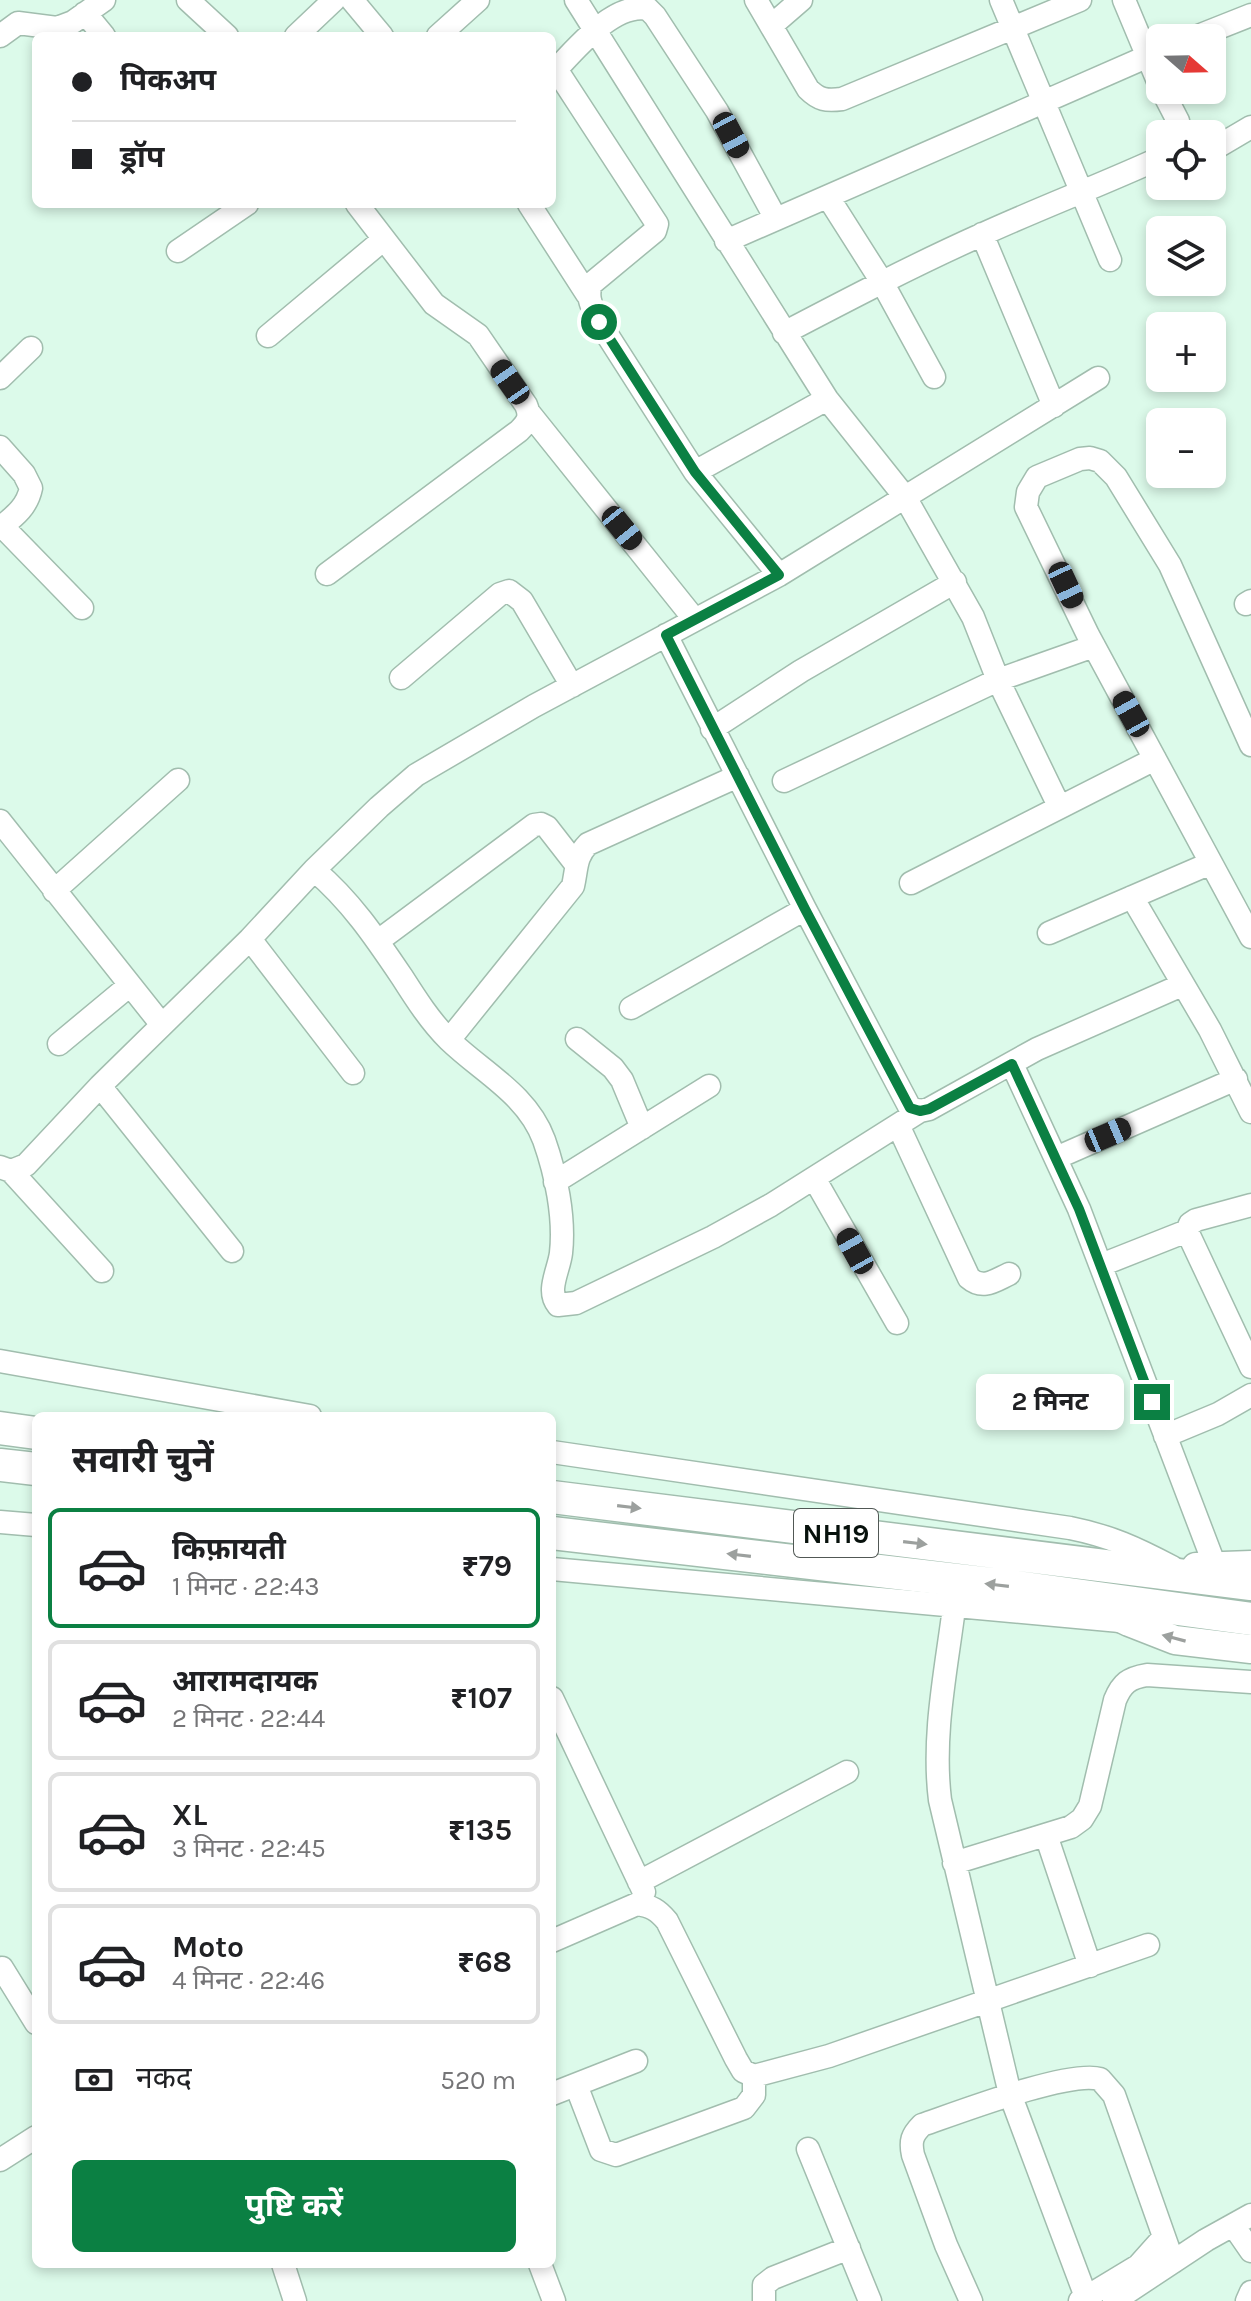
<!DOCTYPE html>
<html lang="hi">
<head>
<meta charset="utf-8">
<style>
	:root { --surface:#fff; --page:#f6f6f6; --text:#202124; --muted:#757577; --line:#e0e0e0; --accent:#0b8043 }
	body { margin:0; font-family:Karla,"Noto Sans Devanagari",sans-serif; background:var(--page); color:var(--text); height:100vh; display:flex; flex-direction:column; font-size:30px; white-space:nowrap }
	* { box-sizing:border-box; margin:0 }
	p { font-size:26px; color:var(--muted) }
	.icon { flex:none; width:44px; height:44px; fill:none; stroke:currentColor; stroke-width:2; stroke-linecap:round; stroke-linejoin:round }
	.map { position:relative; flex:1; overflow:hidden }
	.drawer { position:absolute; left:32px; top:1412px; width:524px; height:856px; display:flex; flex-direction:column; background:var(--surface); border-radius:12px; box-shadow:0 4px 12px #0003 }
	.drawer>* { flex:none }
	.top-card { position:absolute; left:32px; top:32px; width:524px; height:176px; border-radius:12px; box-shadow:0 4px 12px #0003; display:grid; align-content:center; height:176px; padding:0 40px; background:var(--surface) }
	.needle { width:52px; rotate:110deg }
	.controls { position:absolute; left:1146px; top:24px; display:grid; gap:16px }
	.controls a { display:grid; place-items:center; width:80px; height:80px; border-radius:12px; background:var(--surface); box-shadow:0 4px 12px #0003; font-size:40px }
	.end { position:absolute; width:36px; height:36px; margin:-18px; border:10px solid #0b8043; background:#fff; box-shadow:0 0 0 4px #fff }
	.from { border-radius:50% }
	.bubble { position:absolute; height:56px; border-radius:12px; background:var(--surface); box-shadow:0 4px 12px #0003; font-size:26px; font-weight:700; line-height:56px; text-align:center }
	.car { position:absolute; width:24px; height:48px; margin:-24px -12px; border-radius:10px; box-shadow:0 0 6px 2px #0007; background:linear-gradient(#222 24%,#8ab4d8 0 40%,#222 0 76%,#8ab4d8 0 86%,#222 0) }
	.top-card b { display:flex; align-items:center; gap:28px; height:76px; font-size:30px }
	.top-card b+b { border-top:2px solid var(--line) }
	.top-card i { width:20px; height:20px; background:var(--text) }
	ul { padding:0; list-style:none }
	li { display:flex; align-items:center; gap:24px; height:120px; margin:0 16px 12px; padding:0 24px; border:4px solid var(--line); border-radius:12px }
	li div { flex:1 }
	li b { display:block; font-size:30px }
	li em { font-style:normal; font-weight:700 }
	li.active { border-color:var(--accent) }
	li>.icon { width:72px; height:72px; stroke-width:1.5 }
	h2 { padding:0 40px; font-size:36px; line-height:96px }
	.pay { display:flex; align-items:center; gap:20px; height:88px; padding:0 40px; font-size:30px }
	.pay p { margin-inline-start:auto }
	.primary-button { display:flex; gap:16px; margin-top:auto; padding:16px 40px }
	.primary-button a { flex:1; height:92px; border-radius:12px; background:var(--accent); color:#fff; font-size:32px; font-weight:700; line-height:92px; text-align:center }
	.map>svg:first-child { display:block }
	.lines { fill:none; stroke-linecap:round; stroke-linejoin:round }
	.minor-casing { stroke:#a1bdae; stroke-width:25 }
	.major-casing { stroke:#a1bdae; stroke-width:31 }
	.highway-casing { stroke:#a1bdae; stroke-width:35 }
	.minor { stroke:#fff; stroke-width:22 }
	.major { stroke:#fff; stroke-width:28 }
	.highway { stroke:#fff; stroke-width:32 }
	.oneway { fill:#9ca09e }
	.route { stroke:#0b8043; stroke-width:10 }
	.labels { text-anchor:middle; stroke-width:6; stroke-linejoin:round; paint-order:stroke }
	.shield { fill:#fff; stroke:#515855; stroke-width:2 }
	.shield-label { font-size:28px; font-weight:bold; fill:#07110c }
</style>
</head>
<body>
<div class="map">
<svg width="1251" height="2301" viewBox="0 0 1251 2301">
	<rect width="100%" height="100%" fill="#dcfaea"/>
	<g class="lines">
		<defs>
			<path id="minor" d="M188,0L227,36
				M352,0L382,36
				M576,0L827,399L905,497L973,617L998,680L1059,806
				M756,0L808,89C819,100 826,101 842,99L1080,0
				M1001,0L1110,260
				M1124,0L1160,86
				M85,13L104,36
				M771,26L801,0
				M0,36L18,23L57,28L73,22L104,0
				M296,36L334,0
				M438,36L478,0
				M1193,38L1251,15
				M556,69L657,224L655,231L591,284C586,299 593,308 599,322L695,472L779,575
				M552,74C574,51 613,2 648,9L655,16L717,111L776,219
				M1162,90L1178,121L1180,134
				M1212,150L1251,127
				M828,197L882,282L934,377
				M529,204L587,294
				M982,234L1054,406
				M726,241L1160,51
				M178,251L247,204
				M784,333C849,299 914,265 981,235C1040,208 1101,185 1160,158
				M268,336L384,239
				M0,378L31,348
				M530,414L695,620
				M0,447L24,474L31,488C27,507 15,516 0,528
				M695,472L827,399
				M2,526L82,608
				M327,574L519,431C528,422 531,417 526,405L478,335L434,304L357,204
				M1246,604L1251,601
				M666,635L805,909L910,1108L920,1111L929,1109L1037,1049L1182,985
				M401,678L500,594L509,591L522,601L572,686
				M712,729L801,671L955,582
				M1251,745L1170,565L1116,477L1100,461L1090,458L1080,459L1037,477L1028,492L1026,507L1088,635L1251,937
				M784,781L998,680L1094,646
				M0,821L162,1025
				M314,870C350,900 375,937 402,977C416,999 430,1021 449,1040C482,1072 527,1094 544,1140C556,1174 565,1217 561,1253C559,1270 546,1291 558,1305L576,1303L713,1237L771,1205L920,1111
				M911,883L1155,759
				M54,891L178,780
				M1132,897L1210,1030L1251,1112
				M1049,933L1211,863
				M250,939L353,1073
				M378,941L534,825L541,824L547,827L575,863
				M631,1008L805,909
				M577,1039L613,1068L622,1080L642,1128
				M449,1040L573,886C577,869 575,857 588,844L738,776
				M59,1044L130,985
				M1012,1064L1079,1209L1215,1566
				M100,1086L232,1251
				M898,1125L969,1278C983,1290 994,1281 1009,1274
				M1056,1158L1236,1079
				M0,1167L11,1171L26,1165L100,1086L250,939L314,870L379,807L416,775L534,706L779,575L1098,378
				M11,1171L102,1271
				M814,1178L897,1323
				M555,1182L709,1086
				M1251,1205L1196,1220L1190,1224L1187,1231L1251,1367
				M1101,1265L1187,1231
				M0,1361L310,1416
				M1165,1436L1218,1414L1251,1395
				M552,1452L1070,1528C1110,1536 1136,1548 1172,1567
				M0,1522L36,1525
				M552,1569L1120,1621
				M954,1608C946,1671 932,1736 940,1800L1010,2094L1086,2297
				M552,1698L644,1892
				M1046,1835L1090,1966
				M954,1863L1071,1827L1082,1819L1090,1806L1115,1700C1122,1683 1129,1678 1147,1675L1251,1682
				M639,1882L847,1772
				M552,1941L637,1904C651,1906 658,1910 667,1921L736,2059L743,2071L754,2076L829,2056L1148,1945
				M2,1968L36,2023
				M576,2085L601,2150L616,2155L744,2108L754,2095V2076
				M552,2094L636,2061
				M808,2149L870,2301
				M0,2160L36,2137
				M1233,2225L1251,2251
				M283,2264L295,2301
				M540,2264L554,2301
				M764,2301V2285L773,2278L849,2248
				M971,2301L946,2245L913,2155C910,2141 912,2135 922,2125C957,2113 1069,2070 1100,2079L1114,2095L1173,2262
				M1080,2301L1138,2266L1163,2238
				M1114,2301L1206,2240L1251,2215
				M1247,2301L1251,2292"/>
			<path id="major" d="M1196,1567L1251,1565
				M1085,1601L1129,1622L1175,1640L1251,1649"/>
			<path id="highway" d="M0,1428L36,1433
				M0,1465L36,1469
				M552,1497L1251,1584
				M552,1533L1009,1586L1251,1619"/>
		</defs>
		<use href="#minor" class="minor-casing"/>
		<use href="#major" class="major-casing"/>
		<use href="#highway" class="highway-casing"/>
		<use href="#minor" class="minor"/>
		<use href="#major" class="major"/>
		<use href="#highway" class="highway"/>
	</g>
	<defs><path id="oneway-solid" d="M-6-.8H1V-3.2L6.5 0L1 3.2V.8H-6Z" transform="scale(2)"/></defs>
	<g class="oneway">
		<use href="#oneway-solid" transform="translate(629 1507) rotate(7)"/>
		<use href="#oneway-solid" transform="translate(915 1543) rotate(7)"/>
		<use href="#oneway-solid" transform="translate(739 1555) rotate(-173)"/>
		<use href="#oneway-solid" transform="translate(997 1585) rotate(-173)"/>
		<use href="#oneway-solid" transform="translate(1174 1638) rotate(-165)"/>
	</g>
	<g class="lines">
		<path class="route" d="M599,322L695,472L779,575L666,635L805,909L910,1108L920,1111L929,1109L1012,1064L1079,1209L1152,1402"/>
	</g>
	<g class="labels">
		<rect class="shield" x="794" y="1509" width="84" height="48" rx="6"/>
		<g class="shield-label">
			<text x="836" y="1543">NH19</text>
		</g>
	</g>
</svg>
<div class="controls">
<a><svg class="needle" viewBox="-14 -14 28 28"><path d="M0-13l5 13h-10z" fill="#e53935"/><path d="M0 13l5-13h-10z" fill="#757577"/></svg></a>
<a><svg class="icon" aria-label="locate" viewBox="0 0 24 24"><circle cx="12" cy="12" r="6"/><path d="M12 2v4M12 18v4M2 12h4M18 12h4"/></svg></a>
<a><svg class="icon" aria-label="layers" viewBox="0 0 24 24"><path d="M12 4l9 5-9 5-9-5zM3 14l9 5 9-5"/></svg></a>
<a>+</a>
<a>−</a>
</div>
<i class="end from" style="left:599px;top:322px"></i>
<i class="end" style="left:1152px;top:1402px"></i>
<div class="bubble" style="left:976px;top:1374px;width:148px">2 मिनट</div>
<i class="car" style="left:731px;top:135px;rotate:152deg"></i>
<i class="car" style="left:510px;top:382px;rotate:325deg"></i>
<i class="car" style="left:622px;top:528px;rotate:141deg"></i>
<i class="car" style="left:1066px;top:585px;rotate:155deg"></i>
<i class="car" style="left:1131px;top:714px;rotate:331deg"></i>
<i class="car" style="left:1108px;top:1135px;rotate:67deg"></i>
<i class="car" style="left:855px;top:1251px;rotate:331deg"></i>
<div class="top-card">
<b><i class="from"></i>पिकअप</b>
<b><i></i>ड्रॉप</b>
</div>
<section class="drawer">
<h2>सवारी चुनें</h2>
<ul>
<li class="active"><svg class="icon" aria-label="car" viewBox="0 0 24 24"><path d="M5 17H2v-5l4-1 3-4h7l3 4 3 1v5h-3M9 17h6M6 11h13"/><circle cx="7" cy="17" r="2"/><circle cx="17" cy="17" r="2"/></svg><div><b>किफ़ायती</b><p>1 मिनट · 22:43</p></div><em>₹79</em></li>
<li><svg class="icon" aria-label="car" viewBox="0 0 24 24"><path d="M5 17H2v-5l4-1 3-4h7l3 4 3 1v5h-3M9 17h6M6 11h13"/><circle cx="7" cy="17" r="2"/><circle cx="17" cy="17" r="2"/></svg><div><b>आरामदायक</b><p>2 मिनट · 22:44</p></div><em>₹107</em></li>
<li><svg class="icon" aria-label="car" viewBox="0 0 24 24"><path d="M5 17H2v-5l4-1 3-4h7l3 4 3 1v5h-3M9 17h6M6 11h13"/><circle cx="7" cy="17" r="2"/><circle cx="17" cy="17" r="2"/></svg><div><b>XL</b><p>3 मिनट · 22:45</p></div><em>₹135</em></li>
<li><svg class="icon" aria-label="car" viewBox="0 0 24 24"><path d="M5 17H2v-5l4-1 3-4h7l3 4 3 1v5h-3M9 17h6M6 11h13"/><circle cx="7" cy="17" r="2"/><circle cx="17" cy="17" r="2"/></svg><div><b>Moto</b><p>4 मिनट · 22:46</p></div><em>₹68</em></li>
</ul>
<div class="pay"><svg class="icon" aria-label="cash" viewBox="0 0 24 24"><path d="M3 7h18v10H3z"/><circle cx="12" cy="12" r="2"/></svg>नकद<p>520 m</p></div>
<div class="primary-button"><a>पुष्टि करें</a></div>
</section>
</div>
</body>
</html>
